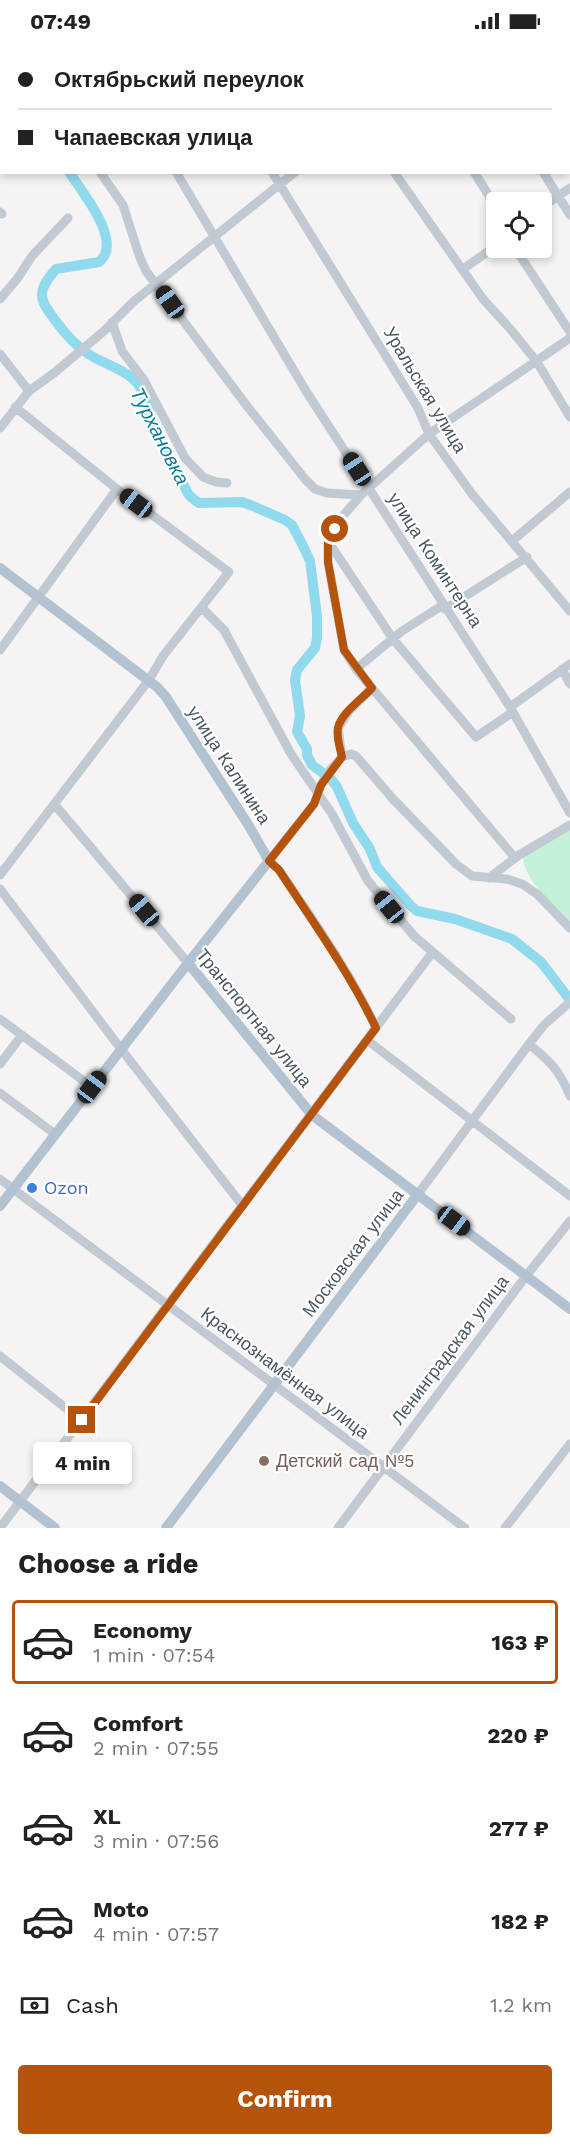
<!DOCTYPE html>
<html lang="en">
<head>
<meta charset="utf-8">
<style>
	:root { --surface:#fff; --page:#f6f6f6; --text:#222; --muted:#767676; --line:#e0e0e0; --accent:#b45309 }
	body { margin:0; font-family:"Work Sans",sans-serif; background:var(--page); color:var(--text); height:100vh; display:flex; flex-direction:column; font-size:22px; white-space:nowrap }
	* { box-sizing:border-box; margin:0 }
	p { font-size:20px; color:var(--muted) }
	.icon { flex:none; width:33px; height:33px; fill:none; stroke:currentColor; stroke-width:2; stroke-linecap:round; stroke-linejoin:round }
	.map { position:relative; height:1486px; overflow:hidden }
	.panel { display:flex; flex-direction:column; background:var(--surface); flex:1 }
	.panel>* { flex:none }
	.top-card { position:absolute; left:0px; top:0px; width:570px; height:132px; box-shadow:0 3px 9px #0003; display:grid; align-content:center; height:132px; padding:0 18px; background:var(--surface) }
	.fabs { position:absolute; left:486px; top:150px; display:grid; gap:12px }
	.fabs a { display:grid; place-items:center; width:66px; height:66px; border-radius:6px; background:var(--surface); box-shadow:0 3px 9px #0003; font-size:30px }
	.end { position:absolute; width:27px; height:27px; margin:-14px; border:8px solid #b45309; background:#fff; box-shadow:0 0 0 3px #fff }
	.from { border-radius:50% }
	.bubble { position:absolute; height:42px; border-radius:6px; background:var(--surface); box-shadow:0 3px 9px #0003; font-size:20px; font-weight:700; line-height:42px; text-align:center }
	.car { position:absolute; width:18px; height:36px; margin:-18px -9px; border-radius:8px; box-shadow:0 0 4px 2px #0007; background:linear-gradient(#222 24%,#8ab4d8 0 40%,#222 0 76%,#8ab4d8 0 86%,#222 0) }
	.top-card b { display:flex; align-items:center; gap:21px; height:57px; font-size:22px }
	.top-card b+b { border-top:2px solid var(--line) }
	.top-card i { width:15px; height:15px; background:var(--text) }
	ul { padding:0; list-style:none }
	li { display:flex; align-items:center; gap:18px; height:84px; margin:0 12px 9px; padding:0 6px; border:3px solid transparent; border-radius:6px }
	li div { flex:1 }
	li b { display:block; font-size:22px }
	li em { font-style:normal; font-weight:700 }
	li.on { border-color:var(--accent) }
	li>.icon { width:54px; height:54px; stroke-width:1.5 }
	h2 { padding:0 18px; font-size:27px; line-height:72px }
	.pay { display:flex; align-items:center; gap:15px; height:66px; padding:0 18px; font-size:22px }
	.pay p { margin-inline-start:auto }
	.cta { display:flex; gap:12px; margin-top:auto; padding:12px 18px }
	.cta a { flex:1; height:69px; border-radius:6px; background:var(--accent); color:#fff; font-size:24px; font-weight:700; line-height:69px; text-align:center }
	.status { display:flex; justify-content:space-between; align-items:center; height:42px; padding:0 30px; background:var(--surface); direction:ltr }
	.status svg { height:16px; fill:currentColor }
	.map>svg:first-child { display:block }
	.green { fill:#c3f1d5 }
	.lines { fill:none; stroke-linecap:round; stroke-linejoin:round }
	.river { stroke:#90daee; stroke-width:10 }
	.minor { stroke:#c1cad2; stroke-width:9 }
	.major { stroke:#b3c2d1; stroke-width:10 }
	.route { stroke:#b45309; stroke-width:8 }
	.shop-dot { fill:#3f7fe0; stroke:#fff; stroke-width:2 }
	.education-dot { fill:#8d6e63; stroke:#fff; stroke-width:2 }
	.labels { text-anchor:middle; stroke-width:4.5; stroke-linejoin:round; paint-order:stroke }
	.street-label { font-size:18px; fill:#4a5661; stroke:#fff }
	.shop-label { font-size:18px; fill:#366cbe; stroke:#fff; text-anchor:start }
	.education-label { font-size:18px; fill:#785e54; stroke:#fff; text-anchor:start }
	.water-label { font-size:20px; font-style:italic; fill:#0c7c9b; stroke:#fff }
</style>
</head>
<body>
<div class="status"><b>07:49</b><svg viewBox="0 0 49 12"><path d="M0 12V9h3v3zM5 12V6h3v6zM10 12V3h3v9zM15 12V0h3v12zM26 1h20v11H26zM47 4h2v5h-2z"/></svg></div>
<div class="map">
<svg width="570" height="1486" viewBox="0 0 570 1486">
	<rect width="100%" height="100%" fill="#f5f3f3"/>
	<path class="green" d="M570,788V879C552,859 526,842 523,815Z"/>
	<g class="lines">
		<path class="river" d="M0,80H2
			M69,130C82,150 124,200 99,220L56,227C37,249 38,256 55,278C65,292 75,304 90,313C106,323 130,329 140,345C149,360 150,376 157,392C162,405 170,416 177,428C181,436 184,445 189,453C192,456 196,459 199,461L242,460L253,464L285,478L292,483L303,504L310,519L317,574V596L315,606L297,628L295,638L300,674L297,690L307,707V713L312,723L331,737L337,745L353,781L370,807L377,825L411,864L417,869L455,877L512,897L541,920L570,958"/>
		<path class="minor" d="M15,0L16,2
			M98,0L99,2
			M190,0L191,2
			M302,0L303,2
			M435,0L436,2
			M100,130L123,163L139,213L146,229L247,364L305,437L315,447L327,451L361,453
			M176,130L306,349L510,665L570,771
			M272,130L418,366L429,392L472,452L570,569
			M394,130L483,257L512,289L537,320L570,375
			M474,130L496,165
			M543,130L570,173
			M542,165L570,146
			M0,170L2,172
			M515,206L570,290
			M463,227L496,204
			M0,257L17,237L32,214L68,176
			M112,280L122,309L144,338L185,416L203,435L216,440L227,441
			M0,312L29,349
			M0,386L29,349L54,331L104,289L133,260L295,130
			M328,499L393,597L476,695L513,670
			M512,499L570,450
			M202,566L224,588L291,712L332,772L368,839L414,894L511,977
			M445,567L527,515
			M0,608L117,447
			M356,627L402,589L443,563
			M562,627L570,642
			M510,665L570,622
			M342,715L338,686L349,669L372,646
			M55,763L188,921
			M515,816L356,627L344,608L328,520V499L342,475L361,453L429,392L570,296
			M0,833L149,638L163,614L229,530L117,447L15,365
			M489,836L519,813L570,783
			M0,847L121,1007L242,1163
			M0,977L92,1045
			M376,986C350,930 314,880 279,828L269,819L314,762L321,743L330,728L342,715L351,712L356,714L393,757L456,822L472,834L507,837L522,842L537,852L570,886
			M367,998L570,1154
			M529,1002C551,1020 559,1028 570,1054
			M0,1022L22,993
			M0,1051L55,1092
			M0,1137L465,1486
			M418,1152L529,1002L544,983L570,960
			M0,1314L82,1379
			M0,1486L432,911
			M338,1486L526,1234L570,1179
			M505,1486L570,1402"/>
		<path class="major" d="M0,526L157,645L166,655L249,784L269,819L188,921L0,1164
			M188,921L312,1073L570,1267
			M0,1444L55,1486
			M166,1486L418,1152"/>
	</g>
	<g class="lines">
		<path class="route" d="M82,1378L376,986C349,930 313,880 279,828L269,819L314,762L321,743L342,715C340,706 336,695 338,686C341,671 362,657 372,646L344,608L328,520V499L335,487"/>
	</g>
	<circle class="shop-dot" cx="32" cy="1146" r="6"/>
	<circle class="education-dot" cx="264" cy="1419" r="6"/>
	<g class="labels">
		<g class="street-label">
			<text transform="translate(425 348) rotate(59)" y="6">Уральская улица</text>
			<text transform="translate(435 518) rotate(57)" y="6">улица Коминтерна</text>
			<text transform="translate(229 723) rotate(57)" y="6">улица Калинина</text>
			<text transform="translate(254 976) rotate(51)" y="6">Транспортная улица</text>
			<text transform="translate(353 1211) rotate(-53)" y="6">Московская улица</text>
			<text transform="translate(450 1308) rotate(-53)" y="6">Ленинградская улица</text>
			<text transform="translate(285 1331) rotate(37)" y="6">Краснознамённая улица</text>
		</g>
		<g class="shop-label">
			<text x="44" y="1152">Ozon</text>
		</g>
		<g class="education-label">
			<text x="276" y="1425">Детский сад №5</text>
		</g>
		<g class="water-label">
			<text transform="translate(160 394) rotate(63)" y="7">Турхановка</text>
		</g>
	</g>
</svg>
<div class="fabs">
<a><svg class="icon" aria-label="locate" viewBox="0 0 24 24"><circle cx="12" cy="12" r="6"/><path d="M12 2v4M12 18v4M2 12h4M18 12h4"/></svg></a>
</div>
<i class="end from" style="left:335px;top:487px"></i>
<i class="end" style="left:82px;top:1378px"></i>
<div class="bubble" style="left:33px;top:1400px;width:99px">4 min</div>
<i class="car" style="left:170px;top:260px;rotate:325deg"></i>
<i class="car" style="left:357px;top:427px;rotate:327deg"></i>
<i class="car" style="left:136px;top:461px;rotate:307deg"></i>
<i class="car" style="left:389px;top:865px;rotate:321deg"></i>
<i class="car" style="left:144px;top:868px;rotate:320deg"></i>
<i class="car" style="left:92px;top:1045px;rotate:37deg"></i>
<i class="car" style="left:454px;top:1179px;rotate:127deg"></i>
<div class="top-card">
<b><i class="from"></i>Октябрьский переулок</b>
<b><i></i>Чапаевская улица</b>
</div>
</div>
<section class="panel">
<h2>Choose a ride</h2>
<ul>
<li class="on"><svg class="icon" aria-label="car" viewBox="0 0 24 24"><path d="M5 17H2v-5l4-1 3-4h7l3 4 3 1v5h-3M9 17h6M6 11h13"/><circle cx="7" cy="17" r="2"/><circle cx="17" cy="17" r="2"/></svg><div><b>Economy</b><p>1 min · 07:54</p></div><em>163 ₽</em></li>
<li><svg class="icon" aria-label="car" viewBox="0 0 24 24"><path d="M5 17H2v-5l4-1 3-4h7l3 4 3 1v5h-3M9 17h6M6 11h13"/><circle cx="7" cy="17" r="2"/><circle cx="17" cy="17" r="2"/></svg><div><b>Comfort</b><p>2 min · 07:55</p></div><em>220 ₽</em></li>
<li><svg class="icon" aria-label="car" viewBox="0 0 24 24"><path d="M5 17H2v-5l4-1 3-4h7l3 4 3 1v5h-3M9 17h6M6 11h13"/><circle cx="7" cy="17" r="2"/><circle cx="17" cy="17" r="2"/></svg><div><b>XL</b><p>3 min · 07:56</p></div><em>277 ₽</em></li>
<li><svg class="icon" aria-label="car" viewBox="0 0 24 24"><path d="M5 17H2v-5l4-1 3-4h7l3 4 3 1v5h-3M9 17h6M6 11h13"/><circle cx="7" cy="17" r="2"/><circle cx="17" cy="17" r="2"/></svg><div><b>Moto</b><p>4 min · 07:57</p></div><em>182 ₽</em></li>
</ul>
<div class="pay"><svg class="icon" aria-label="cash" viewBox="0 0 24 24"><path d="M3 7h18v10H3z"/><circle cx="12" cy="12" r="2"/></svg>Cash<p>1.2 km</p></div>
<div class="cta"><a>Confirm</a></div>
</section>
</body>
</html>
